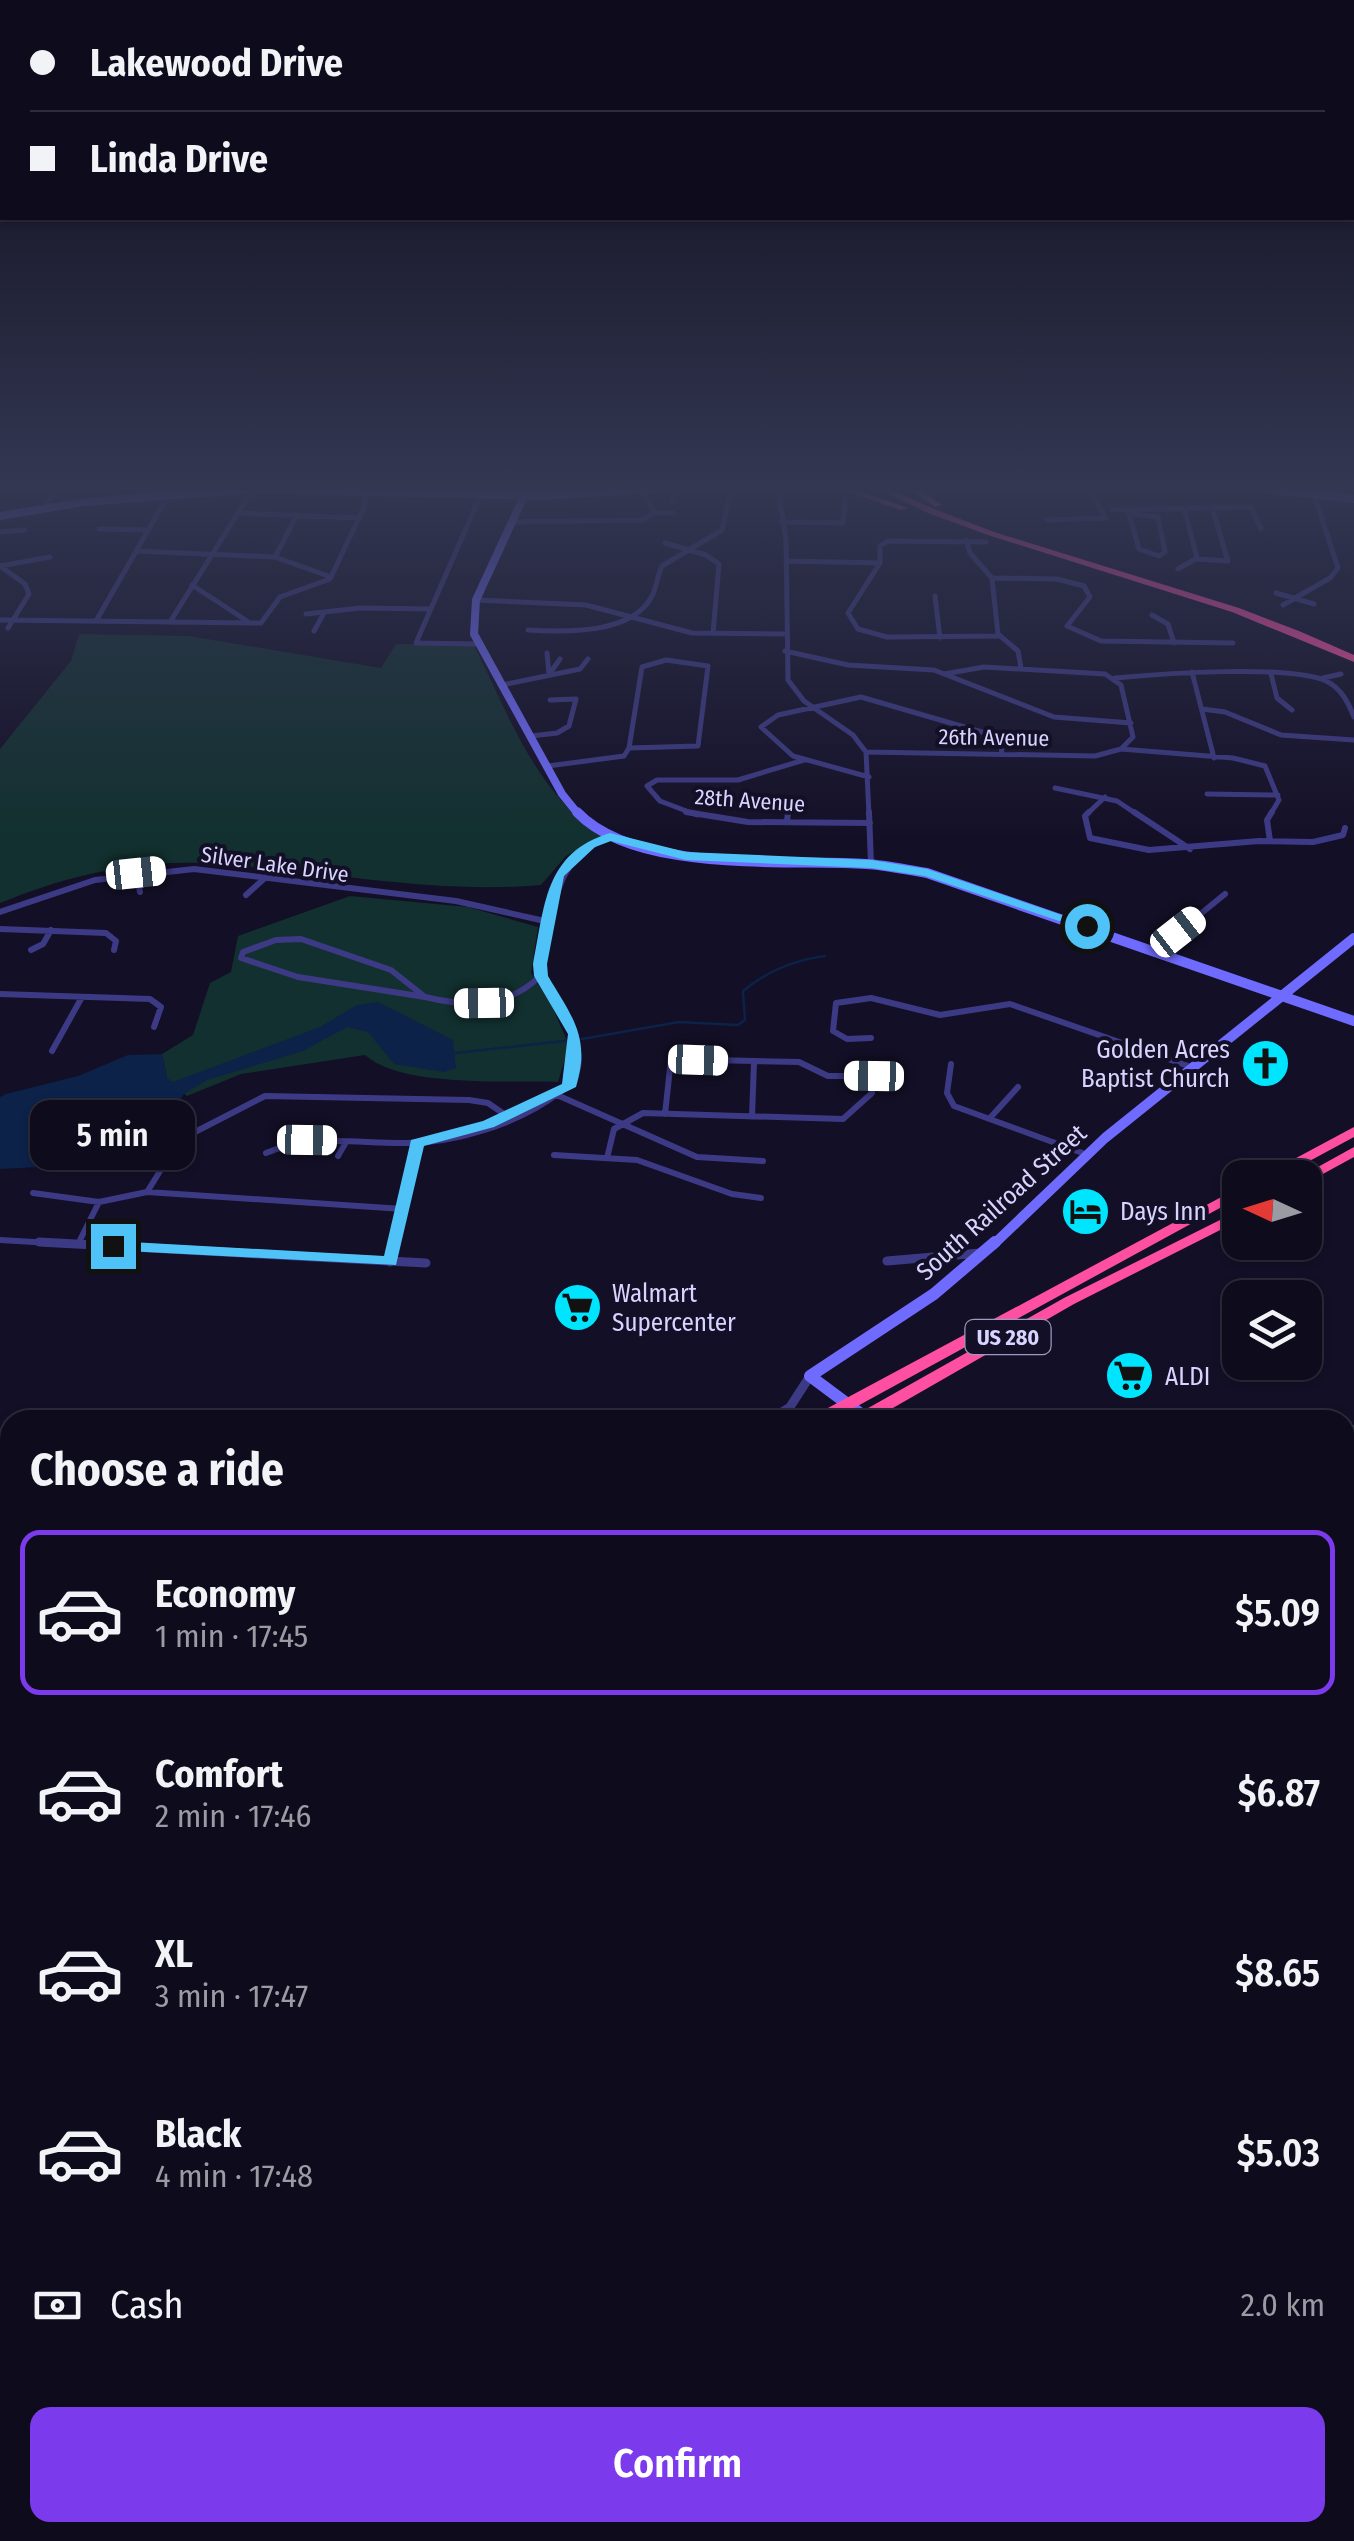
<!DOCTYPE html>
<html lang="en">
<head>
<meta charset="utf-8">
<style>
	:root { --surface:#0e0b1c; --page:#171425; --text:#f1f3f6; --muted:#9b9ba3; --line:#2e2b3b; --accent:#7c3aed }
	body { margin:0; font-family:"Fira Sans Condensed",sans-serif; background:var(--page); color:var(--text); height:100vh; display:flex; flex-direction:column; font-size:38px; white-space:nowrap }
	* { box-sizing:border-box; margin:0 }
	p { font-size:32px; color:var(--muted) }
	.icon { flex:none; width:55px; height:55px; fill:none; stroke:currentColor; stroke-width:2; stroke-linecap:round; stroke-linejoin:round }
	.map { position:relative; flex:1; overflow:hidden }
	.sheet { position:absolute; left:0px; top:1410px; width:1355px; height:1132px; display:flex; flex-direction:column; background:var(--surface); border-radius:30px 30px 0 0; box-shadow:0 2px 8px #0004,0 0 0 2px var(--line) }
	.sheet>* { flex:none }
	.banner { position:absolute; left:0px; top:0px; width:1355px; height:220px; box-shadow:0 2px 8px #0004,0 0 0 2px var(--line); display:grid; align-content:center; height:220px; padding:0 30px; background:var(--surface) }
	.needle { width:65px; rotate:274deg }
	.buttons { position:absolute; left:1222px; top:1160px; display:grid; gap:20px }
	.buttons a { display:grid; place-items:center; width:100px; height:100px; border-radius:20px; background:var(--surface); box-shadow:0 2px 8px #0004,0 0 0 2px var(--line); font-size:50px }
	.end { position:absolute; width:45px; height:45px; margin:-22px; border:12px solid #4fc3f7; background:#111; box-shadow:0 0 0 5px #111 }
	.from { border-radius:50% }
	.bubble { position:absolute; height:70px; border-radius:20px; background:var(--surface); box-shadow:0 2px 8px #0004,0 0 0 2px var(--line); font-size:32px; font-weight:600; line-height:70px; text-align:center }
	.car { position:absolute; width:30px; height:60px; margin:-30px -15px; border-radius:12px; box-shadow:0 0 8px 2px #0007; background:linear-gradient(#fff 24%,#345 0 40%,#fff 0 76%,#345 0 86%,#fff 0) }
	.banner b { display:flex; align-items:center; gap:35px; height:95px; font-size:38px }
	.banner b+b { border-top:2px solid var(--line) }
	.banner i { width:25px; height:25px; background:var(--text) }
	ul { padding:0; list-style:none }
	li { display:flex; align-items:center; gap:30px; height:165px; margin:0 20px 15px; padding:0 10px; border:5px solid transparent; border-radius:20px }
	li div { flex:1 }
	li b { display:block; font-size:38px }
	li em { font-style:normal; font-weight:600 }
	li.selected { border-color:var(--accent) }
	li>.icon { width:90px; height:90px; stroke-width:1.5 }
	h2 { padding:0 30px; font-size:45px; line-height:120px }
	.pay { display:flex; align-items:center; gap:25px; height:110px; padding:0 30px; font-size:38px }
	.pay p { margin-inline-start:auto }
	.action { display:flex; gap:20px; margin-top:auto; padding:20px 30px }
	.action a { flex:1; height:115px; border-radius:20px; background:var(--accent); color:#fff; font-size:40px; font-weight:600; line-height:115px; text-align:center }
	.map>svg:first-child { display:block }
	.green { fill:#12302f }
	.water { fill:#0c2248 }
	.lines { fill:none; stroke-linecap:round; stroke-linejoin:round }
	.stream { stroke:#0c2248; stroke-width:2.5 }
	.street-far3 { stroke:#3d3a85; stroke-width:5 }
	.street-far2 { stroke:#3d3a85; stroke-width:6 }
	.street-far1 { stroke:#3d3a85; stroke-width:9 }
	.street { stroke:#3d3a85; stroke-width:11 }
	.secondary-far3 { stroke:#6f6bff; stroke-width:8 }
	.secondary-far2 { stroke:#6f6bff; stroke-width:10 }
	.secondary-far1 { stroke:#6f6bff; stroke-width:12 }
	.secondary { stroke:#6f6bff; stroke-width:16 }
	.highway { fill:#ff4fa3; fill-rule:evenodd }
	.rail-far1-casing { stroke:#00e5ff; stroke-width:5 }
	.rail-casing { stroke:#00e5ff; stroke-width:8 }
	.rail-far1 { stroke:#130f26; stroke-width:2.5; stroke-dasharray:5; stroke-linecap:butt }
	.rail { stroke:#130f26; stroke-width:4; stroke-dasharray:11; stroke-linecap:butt }
	.route { fill:#4fc3f7 }
	.labels { text-anchor:middle; stroke-width:8; stroke-linejoin:round; paint-order:stroke }
	.far-street-label { font-size:22px; fill:#d9d4ff; stroke:#130f26 }
	.shield { fill:#130f26; stroke:#9e99be; stroke-width:2.5 }
	.shield-label { font-size:22px; font-weight:bold; fill:#d9d4ff }
	.poi-label { font-size:25px; fill:#d9d4ff; stroke:#130f26; text-anchor:start }
	.street-label { font-size:25px; fill:#d9d4ff; stroke:#130f26 }
</style>
</head>
<body>
<div class="map">
<svg width="1354" height="2541" viewBox="0 0 1354 2541">
	<rect width="100%" height="100%" fill="#130f26"/>
	<path class="green" d="M79,634L189,636L381,668L396,644L474,645C508,714 536,793 602,836L566,856L541,885C425,895 315,868 200,863C131,860 63,877 0,903V749L71,661Z
		M350,896L468,907L538,927L531,973L551,1004L569,1045L558,1082C507,1080 402,1088 365,1055L241,1074L187,1096L167,1078L162,1054L193,1035L210,983L231,972L238,936Z
		M10,1495V1861L0,1866V1501Z"/>
	<path class="water" d="M378,1002L453,1040L456,1068L444,1072L394,1064L368,1032L347,1027L303,1051L207,1080L184,1094L171,1114L150,1130L78,1165L0,1169V1097L6,1094L78,1076L128,1055L162,1054L167,1078L173,1082L320,1027L357,1005Z"/>
	<g class="lines">
		<path class="stream" d="M582,1039L679,1022L738,1025L745,1020L743,991C767,971 794,960 825,956
			M456,1053L573,1040"/>
		<path class="street-far3" d="M140,485V497
			M777,485L786,539L788,680L804,701L853,735L866,752L869,815
			M642,490L654,513
			M673,502L674,488
			M44,508L60,485
			M1113,510L1251,507L1261,529
			M1128,510L1139,549L1159,556L1165,552L1158,517L1133,514
			M237,513L360,518
			M654,513H673
			M1047,520L1106,518L1088,489
			M512,522L642,520L654,513
			M781,522L843,523L845,502
			M99,529L149,530
			M0,532L25,530
			M966,540L970,553L992,578L998,634L1018,651L1021,668
			M665,543L706,555L719,564L713,633
			M137,551L275,557L331,577
			M275,557L297,515
			M1196,559L1228,561L1212,507
			M786,561L880,563
			M880,563L848,613L858,629L887,637L999,636
			M880,563V546L888,541L986,542
			M0,566L25,584L29,594L8,628
			M0,566L50,557
			M1178,569L1197,558L1184,508
			M992,578L1057,579L1084,586L1090,597L1067,626L1101,641L1233,643
			M192,585L247,621
			M1276,593L1314,604
			M935,596L940,638
			M476,600L586,605L692,633L786,634
			M1283,605L1330,578L1338,568L1314,494
			M306,614L360,608L431,609
			M1152,615L1168,624L1174,643
			M0,620L261,623L280,597L330,579L364,507L369,485
			M96,621L169,494
			M170,622L253,489
			M528,630C564,632 632,635 652,596C657,587 657,576 662,566L722,530L732,485
			M314,631L324,613
			M478,644L416,643L481,494
			M785,651L848,665L934,670L1054,717L1131,723
			M547,653L549,674
			M666,660L708,666L698,746L629,748L642,667Z
			M1192,672L1214,758
			M550,673L560,659
			M1271,674L1277,698L1292,710
			M1115,678C1159,674 1289,664 1326,681C1341,688 1348,702 1354,717
			M1323,678L1341,674
			M502,685L580,669L588,659
			M1202,709L1225,712L1281,735L1354,740
			M531,736L557,733L569,726L576,699L550,700
			M1121,749L1233,758L1265,766L1279,800L1270,815
			M866,752L1095,756L1121,749L1133,737L1121,685L1105,674L984,667L944,674
			M548,766L624,756L629,748
			M869,777L793,756L761,727L778,715L861,697L992,735L1001,744L1002,754
			M1055,788L1117,801L1138,815
			M1207,794L1278,795
			M697,815L660,801L647,786L657,780H738L804,760
			M788,815L789,804
			M1086,815L1105,797"/>
		<path class="street-far2" d="M686,812L748,822L870,823
			M869,812L871,864
			M1089,812L1085,816L1090,838L1149,850L1259,841L1313,842L1343,835L1345,828
			M1134,812L1190,849
			M787,821L788,812
			M1270,841L1267,820L1272,812
			M136,873L140,892
			M246,895L266,877
			M0,912L95,880L194,869L456,901L549,922
			M0,929L106,933L116,941L114,950
			M301,939L391,970L425,997L298,977L241,958L243,952L276,940Z
			M31,950L43,944L51,930
			M1155,951L1225,894
			M0,994L150,999L161,1007L154,1027
			M425,997C467,1007 509,1008 541,975
			M871,1038L847,1039L833,1031L836,1003L871,998L940,1015L1010,1004L1191,1067
			M52,1051L82,997
			M951,1064L947,1093L954,1106L1088,1155
			M557,1095L697,1157L763,1161
			M665,1114L671,1059L799,1062L828,1076H874
			M752,1117L754,1062
			M990,1118L1018,1087
			M266,1153C311,1134 354,1143 402,1143C453,1144 519,1124 560,1092C611,1054 543,1007 539,969C537,954 546,939 549,925C559,881 566,854 610,837
			M554,1155L637,1160L732,1194L761,1198
			M338,1156L346,1142
			M607,1158L614,1129L643,1113L843,1119L872,1093L874,1067
			M147,1192L403,1209
			M33,1193L99,1202L147,1192L167,1160L195,1132L265,1096L469,1100L488,1103L507,1116
			M0,1240L85,1245
			M78,1244L99,1202
			M394,1245L417,1143"/>
		<path class="street-far1" d="M39,1242L426,1263
			M887,1261L980,1253
			M390,1262L395,1242
			M769,1420L790,1407L810,1376
			M1345,1803L1354,1799"/>
		<path class="street" d="M0,2435L10,2441
			M267,2541L268,2532"/>
		<path class="secondary-far3" d="M1039,485L1248,487L1354,499
			M524,496L476,600L474,634L562,794L579,815
			M0,516L85,502L253,489L543,496L704,485"/>
		<path class="secondary-far2" d="M577,812C636,874 786,859 866,864C886,865 907,870 927,873L1354,1021
			M993,1245L1105,1138L1354,938"/>
		<path class="secondary-far1" d="M865,1417L810,1376L934,1294L995,1242
			M1345,1469L1354,1464"/>
		<path class="secondary" d="M1345,2079L1354,2066
			M474,2541L479,2532
			M870,2541L881,2532"/>
		<path class="highway" d="M827,485H841L908,508L901,510Z
			M869,485H881L934,509L994,532L1239,608L1299,631L1354,655V662L1232,612L988,535L928,513Z
			M904,485H914L942,505L935,507Z
			M1354,1127V1137L1278,1178H1259Z
			M1354,1147V1157L1310,1181L1305,1182V1178H1298Z
			M1240,1187V1197L832,1420H811L813,1416Z
			M1240,1210V1220L1074,1304L872,1420H852L854,1416L1064,1298Z
			M10,1871V1888L0,1892V1875Z
			M10,1898V1916L0,1920V1902Z"/>
		<defs>
			<path id="rail-far1" d="M1345,1433L1354,1428"/>
			<path id="rail" d="M407,2541L411,2532"/>
		</defs>
		<use href="#rail-far1" class="rail-far1-casing"/>
		<use href="#rail" class="rail-casing"/>
		<use href="#rail-far1" class="rail-far1"/>
		<use href="#rail" class="rail"/>
	</g>
	<linearGradient id="sky" x2="0" y2="1"><stop stop-color="#0a0815"/><stop offset="0.58" stop-color="#333752"/><stop offset="1" stop-color="#333752" stop-opacity="0"/></linearGradient>
	<rect width="1354" height="841" fill="url(#sky)"/>
	<path class="route" d="M610,833L686,852L871,860L927,869L1094,926L1083,929L925,876L871,868L686,860L611,841L595,847L564,876L547,964L548,976C572,1017 591,1037 576,1087L494,1127L424,1146L396,1265L108,1250V1243L113,1241L384,1256L411,1140L483,1121L562,1084L568,1034L534,976L533,964C545,906 544,853 610,833Z"/>
	<defs>
		<symbol id="church-disc" viewBox="-11 -11 22 22"><circle r="9.5" fill="#00e5ff" stroke="#130f26"/><path d="M-1.2-6h2.4v3.5h3.3v2.4h-3.3V6h-2.4V-.1h-3.3v-2.4h3.3Z" fill="#111"/></symbol>
		<symbol id="hotel-disc" viewBox="-11 -11 22 22"><circle r="9.5" fill="#00e5ff" stroke="#130f26"/><path d="M-6-4.5h1.5V1H6V5H4.5V3h-9V5H-6ZM-4 0a1.8 1.8 0 1 1 3.6 0ZM.5 0V-2.5h3Q6-2.5 6 0Z" fill="#111"/></symbol>
		<symbol id="supermarket-disc" viewBox="-11 -11 22 22"><circle r="9.5" fill="#00e5ff" stroke="#130f26"/><path d="M-6-5.5h2.5l.6 2H6L4.5 2H-2.5L-4.4-4H-6ZM-1.5 3.2a1.3 1.3 0 1 0 .1 0ZM3 3.2a1.3 1.3 0 1 0 .1 0Z" fill="#111"/></symbol>
	</defs>
	<g fill-rule="evenodd">
		<use href="#church-disc" x="1238" y="1036" width="55" height="55"/>
		<use href="#hotel-disc" x="1058" y="1184" width="55" height="55"/>
		<use href="#supermarket-disc" x="550" y="1280" width="55" height="55"/>
		<use href="#supermarket-disc" x="1102" y="1348" width="55" height="55"/>
	</g>
	<g class="labels">
		<g class="far-street-label">
			<text transform="translate(994 737) rotate(1)" y="8">26th Avenue</text>
			<text transform="translate(750 800) rotate(4)" y="8">28th Avenue</text>
			<text transform="translate(275 864) rotate(8)" y="8">Silver Lake Drive</text>
		</g>
		<rect class="shield" x="965.5" y="1320" width="85" height="34" rx="8"/>
		<g class="shield-label">
			<text x="1008" y="1345">US 280</text>
		</g>
		<g class="poi-label">
			<text x="1230" y="1058" text-anchor="end">Golden Acres<tspan x="1230" dy="29">Baptist Church</tspan></text>
			<text x="1120" y="1220">Days Inn</text>
			<text x="612" y="1302">Walmart<tspan x="612" dy="29">Supercenter</tspan></text>
			<text x="1165" y="1385">ALDI</text>
		</g>
		<g class="street-label">
			<text transform="translate(1001 1202) rotate(-42)" y="9">South Railroad Street</text>
		</g>
	</g>
</svg>
<div class="buttons">
<a><svg class="needle" viewBox="-14 -14 28 28"><path d="M0-13l5 13h-10z" fill="#e53935"/><path d="M0 13l5-13h-10z" fill="#9b9ba3"/></svg></a>
<a><svg class="icon" aria-label="layers" viewBox="0 0 24 24"><path d="M12 4l9 5-9 5-9-5zM3 14l9 5 9-5"/></svg></a>
</div>
<i class="end from" style="left:1087px;top:926px"></i>
<i class="end" style="left:113px;top:1246px"></i>
<div class="bubble" style="left:30px;top:1100px;width:165px">5 min</div>
<i class="car" style="left:136px;top:873px;rotate:84deg"></i>
<i class="car" style="left:1178px;top:932px;rotate:52deg"></i>
<i class="car" style="left:484px;top:1003px;rotate:269deg"></i>
<i class="car" style="left:698px;top:1060px;rotate:92deg"></i>
<i class="car" style="left:874px;top:1076px;rotate:271deg"></i>
<i class="car" style="left:307px;top:1140px;rotate:91deg"></i>
<div class="banner">
<b><i class="from"></i>Lakewood Drive</b>
<b><i></i>Linda Drive</b>
</div>
<section class="sheet">
<h2>Choose a ride</h2>
<ul>
<li class="selected"><svg class="icon" aria-label="car" viewBox="0 0 24 24"><path d="M5 17H2v-5l4-1 3-4h7l3 4 3 1v5h-3M9 17h6M6 11h13"/><circle cx="7" cy="17" r="2"/><circle cx="17" cy="17" r="2"/></svg><div><b>Economy</b><p>1 min · 17:45</p></div><em>$5.09</em></li>
<li><svg class="icon" aria-label="car" viewBox="0 0 24 24"><path d="M5 17H2v-5l4-1 3-4h7l3 4 3 1v5h-3M9 17h6M6 11h13"/><circle cx="7" cy="17" r="2"/><circle cx="17" cy="17" r="2"/></svg><div><b>Comfort</b><p>2 min · 17:46</p></div><em>$6.87</em></li>
<li><svg class="icon" aria-label="car" viewBox="0 0 24 24"><path d="M5 17H2v-5l4-1 3-4h7l3 4 3 1v5h-3M9 17h6M6 11h13"/><circle cx="7" cy="17" r="2"/><circle cx="17" cy="17" r="2"/></svg><div><b>XL</b><p>3 min · 17:47</p></div><em>$8.65</em></li>
<li><svg class="icon" aria-label="car" viewBox="0 0 24 24"><path d="M5 17H2v-5l4-1 3-4h7l3 4 3 1v5h-3M9 17h6M6 11h13"/><circle cx="7" cy="17" r="2"/><circle cx="17" cy="17" r="2"/></svg><div><b>Black</b><p>4 min · 17:48</p></div><em>$5.03</em></li>
</ul>
<div class="pay"><svg class="icon" aria-label="cash" viewBox="0 0 24 24"><path d="M3 7h18v10H3z"/><circle cx="12" cy="12" r="2"/></svg>Cash<p>2.0 km</p></div>
<div class="action"><a>Confirm</a></div>
</section>
</div>
</body>
</html>
